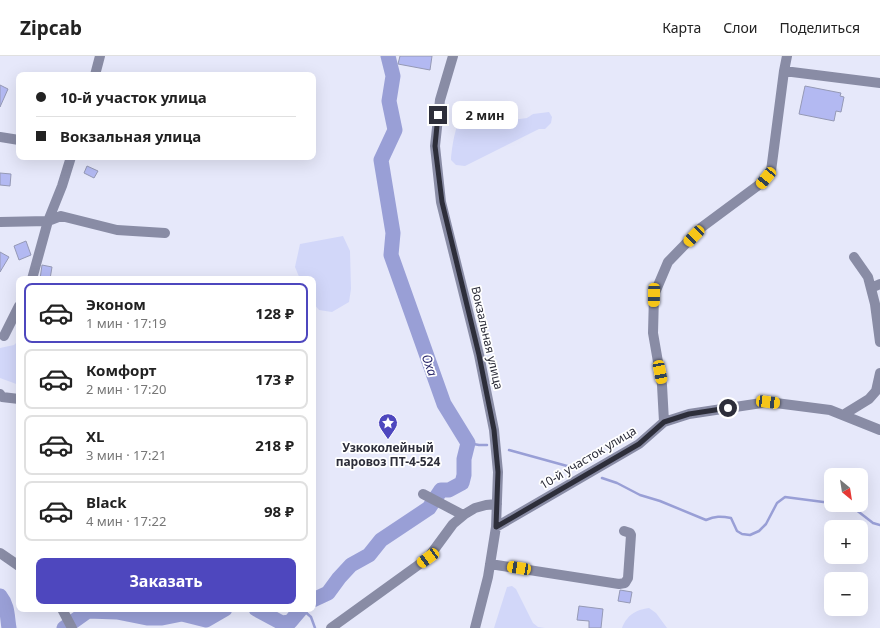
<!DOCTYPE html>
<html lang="ru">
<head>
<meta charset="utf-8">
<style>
	:root { --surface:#fff; --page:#f2f2f2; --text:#222; --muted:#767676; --line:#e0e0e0; --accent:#4e47be }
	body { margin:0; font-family:"Noto Sans",sans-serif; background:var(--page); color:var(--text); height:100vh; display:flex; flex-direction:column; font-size:15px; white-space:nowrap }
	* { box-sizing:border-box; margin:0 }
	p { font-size:13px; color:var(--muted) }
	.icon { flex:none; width:22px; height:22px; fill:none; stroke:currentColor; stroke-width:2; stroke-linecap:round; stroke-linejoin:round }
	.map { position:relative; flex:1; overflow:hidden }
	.side { position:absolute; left:16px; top:220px; width:300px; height:336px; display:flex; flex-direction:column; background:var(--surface); border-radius:8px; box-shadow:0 4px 16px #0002 }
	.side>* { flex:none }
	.top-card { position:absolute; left:16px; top:16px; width:300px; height:88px; border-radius:8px; box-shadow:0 4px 16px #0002; display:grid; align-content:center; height:88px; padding:0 20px; background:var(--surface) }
	.needle { width:26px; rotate:150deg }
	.fabs { position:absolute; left:824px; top:412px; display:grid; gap:8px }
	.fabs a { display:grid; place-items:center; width:44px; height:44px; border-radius:8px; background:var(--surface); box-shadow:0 4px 16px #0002; font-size:20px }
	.end { position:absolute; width:18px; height:18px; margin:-9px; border:5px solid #2d2e3a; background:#fff; box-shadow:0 0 0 2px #fff }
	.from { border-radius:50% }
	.bubble { position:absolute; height:28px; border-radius:8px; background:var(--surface); box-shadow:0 4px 16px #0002; font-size:13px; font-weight:700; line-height:28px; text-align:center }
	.car { position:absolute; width:12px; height:24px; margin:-12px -6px; border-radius:5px; box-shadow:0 0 3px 1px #0007; background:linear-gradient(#f5c518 24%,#345 0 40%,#f5c518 0 76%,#345 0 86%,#f5c518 0) }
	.top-card b { display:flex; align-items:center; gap:14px; height:38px; font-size:15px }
	.top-card b+b { border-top:1px solid var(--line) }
	.top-card i { width:10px; height:10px; background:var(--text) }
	ul { padding:7px 0 0; list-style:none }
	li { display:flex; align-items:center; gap:12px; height:60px; margin:0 8px 6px; padding:0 12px; border:2px solid var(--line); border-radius:8px }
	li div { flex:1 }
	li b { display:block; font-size:15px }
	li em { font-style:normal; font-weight:700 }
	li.active { border-color:var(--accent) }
	li>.icon { width:36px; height:36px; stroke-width:1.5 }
	.cta { display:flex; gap:8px; margin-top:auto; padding:8px 20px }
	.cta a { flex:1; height:46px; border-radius:8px; background:var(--accent); color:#fff; font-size:16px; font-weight:700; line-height:46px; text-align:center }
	header { display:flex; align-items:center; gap:24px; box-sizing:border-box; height:56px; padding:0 20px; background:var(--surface); border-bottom:1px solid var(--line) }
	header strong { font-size:19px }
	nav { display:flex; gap:22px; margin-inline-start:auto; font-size:14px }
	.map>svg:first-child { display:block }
	.green { fill:#d2d7f9 }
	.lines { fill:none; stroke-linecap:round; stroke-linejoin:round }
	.stream { stroke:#999fd6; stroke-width:2.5 }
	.river { stroke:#999fd6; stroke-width:15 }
	.building { fill:#b3b9f2; stroke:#9599b5 }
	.minor { stroke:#898ca5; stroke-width:10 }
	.route { stroke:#2d2e3a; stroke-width:5 }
	.labels { text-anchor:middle; stroke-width:3.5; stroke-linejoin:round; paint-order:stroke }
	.street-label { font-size:12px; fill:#2d2e3a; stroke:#fff }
	.poi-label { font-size:12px; font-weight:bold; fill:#2d2e3a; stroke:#fff }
	.water-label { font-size:13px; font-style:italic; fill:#2c2a6c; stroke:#fff }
</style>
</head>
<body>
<header>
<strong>Zipcab</strong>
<nav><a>Карта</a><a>Слои</a><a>Поделиться</a></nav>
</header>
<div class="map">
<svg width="880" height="572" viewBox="0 0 880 572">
	<rect width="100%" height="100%" fill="#e6e8fa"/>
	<path class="green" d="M466,52H474L484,55L498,62L512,64L527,62L533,58L549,56L552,61L551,67L545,73H539L465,110L456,109L451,104C452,89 456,64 466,52Z
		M343,180L350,195L351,233L349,246L332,256L319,254L313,247V223H300L295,211L300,188Z
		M19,284V329L0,322V292L14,289Z
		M512,530L516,533L533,567L538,571L545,572H494L507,531Z
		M649,552L656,557L667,572H622C623,569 625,565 627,563C632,556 641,553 649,552Z"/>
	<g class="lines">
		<path class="stream" d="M468,387L479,389H487
			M509,394L578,413
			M602,422L617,427L640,439L660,445L706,464C715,460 721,460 731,462L737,475L742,478L750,479L759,475L766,468L777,447L785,441L831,447
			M837,449L855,453L873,467L880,469
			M302,553L311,561L315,572"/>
		<path class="river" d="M0,540C8,550 7,560 9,572
			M313,544L328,537L339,522L351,509L369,499L381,484L429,452L441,434H449L462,427L464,419V403L468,387L444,348L391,199L393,177L381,104L395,74L389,45L393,20L388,0
			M256,553L282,567L290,566L301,553
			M64,572L88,555L117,556L147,562H162L182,558L206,564L225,553"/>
	</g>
	<path class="building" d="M400,0H432L430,14L398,8Z
		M0,29L8,33L0,51Z
		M805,30L841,37L840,40L844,41L841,56L836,55L834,65L799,58Z
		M87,110L98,115L94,122L84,117Z
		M0,117L11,118L10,130L0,129Z
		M26,185L31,199L19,204L14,190Z
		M0,196L9,201L0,216Z
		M42,209L52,211L50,223H40Z
		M620,534L632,536L630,547L618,545Z
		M579,550L603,553L601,572H589V565L577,564Z"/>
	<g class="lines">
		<path class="minor" d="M453,0L440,44L435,90L441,146L479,299L494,374L498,416L496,471L488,521L475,572
			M784,15L787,0
			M95,19L100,0
			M0,81L19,84
			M0,166L48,165L62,130L71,101
			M854,201L868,221L875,248L880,286
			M32,223L48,165L61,160L117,174L165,177
			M871,232L880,228
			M4,280L19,250
			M0,338L2,341L19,343
			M843,359L869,343L876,335L880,317
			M664,366L662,329L653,277L654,239L668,206L702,171L760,128L771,115L784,15L880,27
			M423,438L463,459
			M496,471L639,388L664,366L689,358L768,346L830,354L880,374
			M0,497L19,510
			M490,508L619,528L625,527L628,522L631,479L630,477L624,475
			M62,553L72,572
			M331,572L428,502L453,468L465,458L475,452L486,449L497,448"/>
	</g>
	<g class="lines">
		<path class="route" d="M438,59L435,90L442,146L479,299L494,374L498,416L496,471L639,388L664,366L689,358L728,352"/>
	</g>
	<defs>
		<symbol id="sight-pin" viewBox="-11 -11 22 30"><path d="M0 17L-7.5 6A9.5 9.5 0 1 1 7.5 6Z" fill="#4e47be" stroke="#fff"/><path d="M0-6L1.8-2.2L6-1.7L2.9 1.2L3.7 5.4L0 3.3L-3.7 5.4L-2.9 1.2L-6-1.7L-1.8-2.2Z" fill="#fff"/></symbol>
	</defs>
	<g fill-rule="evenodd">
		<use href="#sight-pin" x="377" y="356" width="22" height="30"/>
	</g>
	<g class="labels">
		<g class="street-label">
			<text transform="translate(487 282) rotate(77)" y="4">Вокзальная улица</text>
			<text transform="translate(588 402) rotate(-31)" y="4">10-й участок улица</text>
		</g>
		<g class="poi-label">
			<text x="388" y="396">Узкоколейный<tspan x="388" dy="14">паровоз ПТ-4-524</tspan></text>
		</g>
		<g class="water-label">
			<text transform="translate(430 309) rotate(70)" y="5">Оха</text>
		</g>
	</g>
</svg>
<div class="fabs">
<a><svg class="needle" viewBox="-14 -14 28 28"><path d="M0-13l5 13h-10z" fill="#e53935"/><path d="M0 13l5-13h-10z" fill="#767676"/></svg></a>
<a>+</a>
<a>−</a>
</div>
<i class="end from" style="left:728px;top:352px"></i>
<i class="end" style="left:438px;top:59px"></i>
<div class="bubble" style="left:452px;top:45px;width:66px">2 мин</div>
<i class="car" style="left:766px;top:122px;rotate:219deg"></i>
<i class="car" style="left:694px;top:180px;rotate:224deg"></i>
<i class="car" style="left:654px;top:239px;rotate:181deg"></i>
<i class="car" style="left:660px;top:316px;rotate:169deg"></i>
<i class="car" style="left:768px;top:346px;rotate:97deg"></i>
<i class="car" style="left:428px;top:502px;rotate:234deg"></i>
<i class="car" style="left:519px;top:512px;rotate:279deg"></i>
<div class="top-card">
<b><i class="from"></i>10-й участок улица</b>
<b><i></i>Вокзальная улица</b>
</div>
<section class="side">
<ul>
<li class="active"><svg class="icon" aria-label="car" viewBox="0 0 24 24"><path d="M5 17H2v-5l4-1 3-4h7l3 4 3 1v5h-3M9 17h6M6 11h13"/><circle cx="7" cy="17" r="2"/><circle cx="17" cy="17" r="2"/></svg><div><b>Эконом</b><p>1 мин · 17:19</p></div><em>128 ₽</em></li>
<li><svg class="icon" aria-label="car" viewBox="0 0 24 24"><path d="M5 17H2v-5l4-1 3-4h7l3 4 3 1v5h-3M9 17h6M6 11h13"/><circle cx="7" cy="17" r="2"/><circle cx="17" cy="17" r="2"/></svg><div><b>Комфорт</b><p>2 мин · 17:20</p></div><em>173 ₽</em></li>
<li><svg class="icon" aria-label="car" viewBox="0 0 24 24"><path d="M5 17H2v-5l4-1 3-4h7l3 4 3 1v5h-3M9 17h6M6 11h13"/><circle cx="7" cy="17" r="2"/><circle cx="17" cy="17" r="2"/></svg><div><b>XL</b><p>3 мин · 17:21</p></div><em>218 ₽</em></li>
<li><svg class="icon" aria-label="car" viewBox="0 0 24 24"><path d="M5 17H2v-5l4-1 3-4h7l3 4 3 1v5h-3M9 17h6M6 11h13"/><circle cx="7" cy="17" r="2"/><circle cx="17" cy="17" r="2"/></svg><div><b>Black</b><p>4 мин · 17:22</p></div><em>98 ₽</em></li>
</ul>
<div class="cta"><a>Заказать</a></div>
</section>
</div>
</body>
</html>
